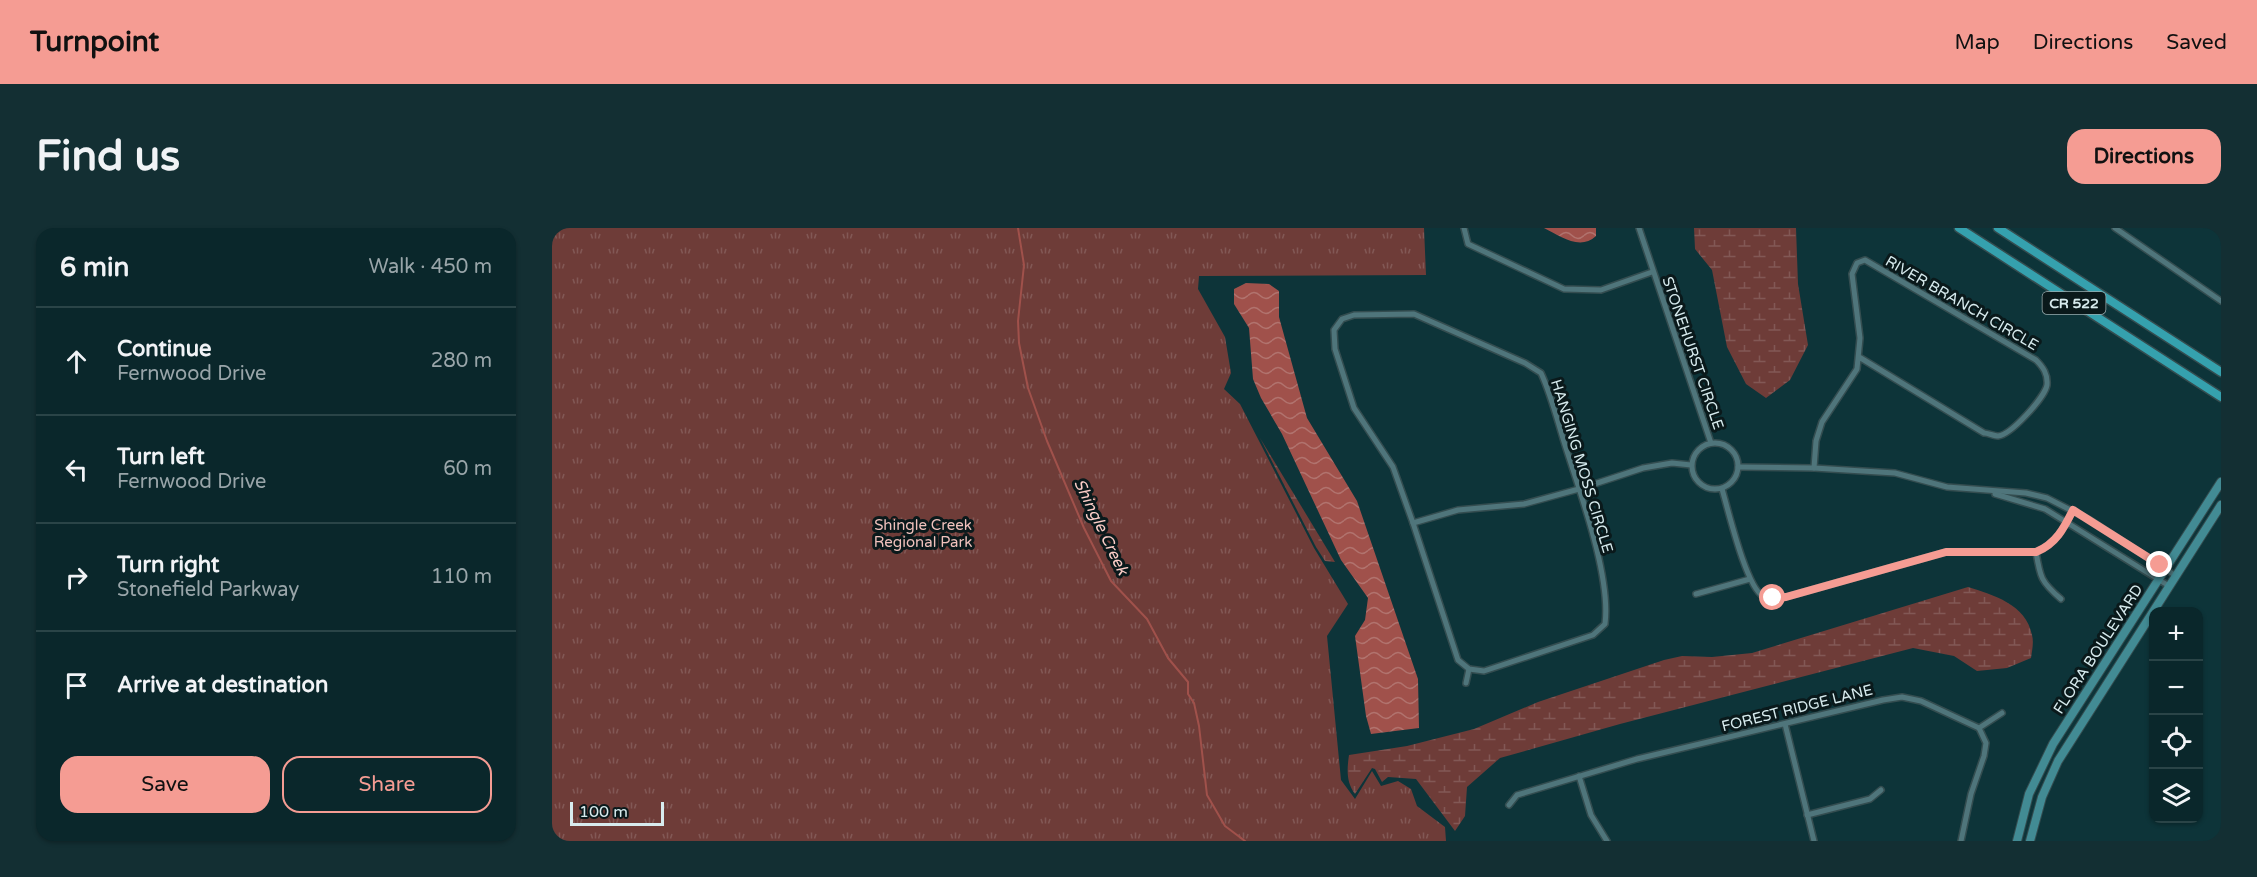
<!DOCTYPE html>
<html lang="en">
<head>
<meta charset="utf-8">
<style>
  :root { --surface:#0a272b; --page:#132f33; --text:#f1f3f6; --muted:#99a5a9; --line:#2a4447; --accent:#f59c93 }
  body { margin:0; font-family:"Varela Round",sans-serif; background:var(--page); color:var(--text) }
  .controls { position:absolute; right:18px; bottom:18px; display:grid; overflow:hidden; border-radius:12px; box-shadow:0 2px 4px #0004 }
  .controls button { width:54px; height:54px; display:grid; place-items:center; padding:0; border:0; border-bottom:2px solid var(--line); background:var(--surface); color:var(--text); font:30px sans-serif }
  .scale { position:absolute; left:18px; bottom:15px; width:94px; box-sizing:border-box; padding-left:6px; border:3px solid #d7ebee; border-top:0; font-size:16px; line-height:21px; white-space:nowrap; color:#d7ebee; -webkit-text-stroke:4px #0a191b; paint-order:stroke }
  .stop { position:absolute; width:18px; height:18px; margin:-14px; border:4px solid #f59c93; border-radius:50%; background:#fff }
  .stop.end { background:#f59c93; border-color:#fff; box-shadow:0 2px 6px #0008 }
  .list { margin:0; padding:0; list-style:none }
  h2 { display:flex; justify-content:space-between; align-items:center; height:78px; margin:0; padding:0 24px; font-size:26px }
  h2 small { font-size:20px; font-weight:400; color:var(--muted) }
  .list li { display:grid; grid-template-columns:39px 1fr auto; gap:18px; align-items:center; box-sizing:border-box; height:108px; padding:0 24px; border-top:2px solid var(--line) }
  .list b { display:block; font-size:22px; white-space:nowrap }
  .list p { margin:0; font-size:20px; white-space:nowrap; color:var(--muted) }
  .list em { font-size:20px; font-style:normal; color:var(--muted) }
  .actions { display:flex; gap:12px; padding:18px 24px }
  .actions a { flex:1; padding:14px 0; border:2px solid var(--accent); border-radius:18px; text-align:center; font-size:21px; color:var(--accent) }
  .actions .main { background:var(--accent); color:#111 }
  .icon { flex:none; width:33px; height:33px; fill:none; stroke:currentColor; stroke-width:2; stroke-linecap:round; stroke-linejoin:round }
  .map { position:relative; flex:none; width:1669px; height:613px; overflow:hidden; border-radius:18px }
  header { display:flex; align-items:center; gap:36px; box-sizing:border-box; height:84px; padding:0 30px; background:var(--accent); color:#111 }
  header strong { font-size:28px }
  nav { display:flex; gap:33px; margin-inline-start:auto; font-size:21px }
  .intro { display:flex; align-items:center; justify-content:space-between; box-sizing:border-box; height:144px; padding:0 36px }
  h1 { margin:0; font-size:42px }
  .button { padding:15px 27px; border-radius:18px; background:var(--accent); color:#111; font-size:21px; font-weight:700 }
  main { display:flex; gap:36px; padding:0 36px }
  aside { flex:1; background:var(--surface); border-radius:18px; box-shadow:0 2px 4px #0004 }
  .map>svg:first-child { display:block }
</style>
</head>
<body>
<header>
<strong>Turnpoint</strong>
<nav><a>Map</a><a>Directions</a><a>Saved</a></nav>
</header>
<div class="intro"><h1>Find us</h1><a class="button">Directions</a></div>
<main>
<aside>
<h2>6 min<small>Walk · 450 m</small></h2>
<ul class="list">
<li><svg class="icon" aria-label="ahead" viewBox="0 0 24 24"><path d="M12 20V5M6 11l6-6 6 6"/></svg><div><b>Continue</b><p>Fernwood Drive</p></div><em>280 m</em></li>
<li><svg class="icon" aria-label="left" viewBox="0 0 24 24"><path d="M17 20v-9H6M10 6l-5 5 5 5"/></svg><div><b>Turn left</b><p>Fernwood Drive</p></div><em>60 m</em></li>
<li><svg class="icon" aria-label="right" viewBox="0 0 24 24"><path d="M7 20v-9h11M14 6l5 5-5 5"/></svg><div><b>Turn right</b><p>Stonefield Parkway</p></div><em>110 m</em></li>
<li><svg class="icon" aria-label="arrive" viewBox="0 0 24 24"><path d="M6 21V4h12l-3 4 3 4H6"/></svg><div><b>Arrive at destination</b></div></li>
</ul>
<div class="actions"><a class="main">Save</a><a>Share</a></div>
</aside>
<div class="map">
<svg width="1669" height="613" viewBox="0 0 1669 613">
  <defs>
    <pattern id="wetland-marsh" width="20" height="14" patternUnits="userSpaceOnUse" patternTransform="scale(1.5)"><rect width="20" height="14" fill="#6e3c38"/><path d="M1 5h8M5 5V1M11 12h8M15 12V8" fill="none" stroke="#825855"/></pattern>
    <pattern id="park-tufts" width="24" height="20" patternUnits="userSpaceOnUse" patternTransform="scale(1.5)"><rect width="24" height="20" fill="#6e3c38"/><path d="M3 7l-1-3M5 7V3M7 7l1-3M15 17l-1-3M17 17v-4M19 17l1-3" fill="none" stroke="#825855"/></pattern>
    <pattern id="water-waves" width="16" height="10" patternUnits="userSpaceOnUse" patternTransform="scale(1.5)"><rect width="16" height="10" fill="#a0514b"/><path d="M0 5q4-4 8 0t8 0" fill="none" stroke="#b1736e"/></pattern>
  </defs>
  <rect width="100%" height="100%" fill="#0d3439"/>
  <g fill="url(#wetland-marsh)">
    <path d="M 1142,0 L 1244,0 L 1246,56 L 1256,117 L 1238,152 L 1214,170 L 1194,156 L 1175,119 L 1160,42 L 1143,21 Z"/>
    <path d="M 708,210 L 783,334 L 773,333 L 764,319 Z"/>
    <path d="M 1416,359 C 1441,367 1474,376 1480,407 C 1482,414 1480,423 1479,430 L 1455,440 L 1425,443 L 1402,428 L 1361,420 L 1068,496 L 948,530 L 915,559 L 913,588 L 903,603 L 864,551 L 836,549 L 830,554 L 823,541 L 820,540 L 803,566 C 794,554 795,541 797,527 L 855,518 L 922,501 L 986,474 L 1112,432 L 1130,428 L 1160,429 L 1200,425 Z"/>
  </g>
  <path fill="url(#park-tufts)" d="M 0,0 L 872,0 L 874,47 L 647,48 L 646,61 L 673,109 L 679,145 L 672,161 L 688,176 L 762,320 L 796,376 L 775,408 L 789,552 L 803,571 L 820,543 L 829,558 L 846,553 L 859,561 L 865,578 L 893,599 L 894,613 L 0,613 Z"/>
  <g fill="url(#water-waves)">
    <path d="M 992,0 L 1044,0 L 1044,8 C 1028,23 1008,8 992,0 Z"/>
    <path d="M 694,55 L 717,56 L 727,63 L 727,89 L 755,190 L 805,273 L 866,451 L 867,500 L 819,506 L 814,488 L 803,408 L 813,392 L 816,370 L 789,332 L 730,206 L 709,170 L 701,151 L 697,100 L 682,76 L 682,61 Z"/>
  </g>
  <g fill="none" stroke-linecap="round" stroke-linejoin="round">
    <path stroke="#a0514b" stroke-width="2" d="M 466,0 L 472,37 L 466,93 L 467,115 L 476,160 L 495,213 L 532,300 L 559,353 L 595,391 L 616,430 L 636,454 L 636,466 L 642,475 L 647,498 L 655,567 L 673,598 L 693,613"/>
    <defs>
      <g id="street">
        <path d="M 912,0 L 916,16 L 1012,61 L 1049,62 L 1100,44"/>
        <path d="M 1087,0 L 1159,215"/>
        <path d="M 1563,0 L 1669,73"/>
        <path d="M 862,86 L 973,135 L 989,145 C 1000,169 1006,195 1014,220 C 1029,267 1059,349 1053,396 L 1041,407 L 932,443 L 917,441 L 906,432 L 861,295 L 841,239 L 802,180 L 783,121 L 782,102 L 790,91 L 802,87 Z"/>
        <circle cx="1163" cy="238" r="23"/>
        <path d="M 1186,239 L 1262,240 L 1343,245 L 1395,259 L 1474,265 L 1495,270 L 1538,292 L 1624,348"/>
        <path d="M 1262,240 L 1264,213 L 1270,194 L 1305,141 L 1308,110 L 1300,46 L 1305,35 L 1313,32 L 1484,132 C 1491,139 1496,146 1495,157 C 1493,169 1459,207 1446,208 C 1442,208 1436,205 1432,205 L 1307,129"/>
        <path d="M 1170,261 C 1176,281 1194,359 1211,368 C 1218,371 1226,370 1234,369 L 1394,324 L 1484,324 C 1504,316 1512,300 1521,282"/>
        <path d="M 1443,266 L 1493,281 L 1617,358"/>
        <path d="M 861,295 L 906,282 L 972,276 L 1027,261 L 1091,240 L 1120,235 L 1139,237"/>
        <path d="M 1484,324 C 1488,349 1489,354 1509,371"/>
        <path d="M 1144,366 L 1198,351"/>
        <path d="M 914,455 L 917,441"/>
        <path d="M 1233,496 L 1262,613"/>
        <path d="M 1427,500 L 1450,485"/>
        <path d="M 1027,548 L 1039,587 L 1055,613"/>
        <path d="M 957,577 L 965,567 L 1085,531 L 1331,472 L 1350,469 L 1369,473 L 1427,500 L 1434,515 L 1432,528 L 1419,566 L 1409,613"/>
        <path d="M 1255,587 L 1318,571 L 1329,562"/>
      </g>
      <g id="secondary">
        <path d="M 1465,613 L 1477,566 L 1501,516 L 1669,254"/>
        <path d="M 1478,613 L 1490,569 L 1506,533 L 1669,277"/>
      </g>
      <g id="primary">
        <path d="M 1407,0 L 1669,169"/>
        <path d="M 1446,0 L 1669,144"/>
      </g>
    </defs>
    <use href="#street" stroke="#344d50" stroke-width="8"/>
    <use href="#secondary" stroke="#344d50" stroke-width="10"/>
    <use href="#primary" stroke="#344d50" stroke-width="11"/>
    <use href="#street" stroke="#4f757b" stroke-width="5"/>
    <use href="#secondary" stroke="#428b94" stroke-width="8"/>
    <use href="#primary" stroke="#35a1ae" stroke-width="8"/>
  </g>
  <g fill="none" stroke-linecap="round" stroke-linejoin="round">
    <path stroke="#f59c93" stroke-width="8" d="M 1221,370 L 1234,369 L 1394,324 L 1484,324 C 1504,316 1512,300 1521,282 L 1608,337"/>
  </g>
  <g text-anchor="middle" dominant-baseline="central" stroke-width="6" stroke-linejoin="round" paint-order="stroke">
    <rect fill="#0a191b" stroke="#9aacaf" stroke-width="1.5" x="1490.5" y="64" width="63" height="22" rx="4.5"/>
    <g font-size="14" font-weight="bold" fill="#d7ebee">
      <text x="1522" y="75">CR 522</text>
    </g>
    <g font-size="15" fill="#d7ebee" stroke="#0a191b">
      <text transform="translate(1410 75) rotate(30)">RIVER BRANCH CIRCLE</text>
      <text transform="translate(1141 125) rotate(71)">STONEHURST CIRCLE</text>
      <text transform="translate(1030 238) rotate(73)">HANGING MOSS CIRCLE</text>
      <text transform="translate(1546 421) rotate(-57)">FLORA BOULEVARD</text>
      <text transform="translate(1245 480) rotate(-14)">FOREST RIDGE LANE</text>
    </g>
    <g font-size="15" fill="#f0c1bc" stroke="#0a191b">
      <text x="371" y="297">Shingle Creek<tspan x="371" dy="17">Regional Park</tspan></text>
    </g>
    <g font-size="16" font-style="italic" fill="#fdcec8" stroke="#0a191b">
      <text transform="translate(549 299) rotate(64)">Shingle Creek</text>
    </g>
  </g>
</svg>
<div class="controls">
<button>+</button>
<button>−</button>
<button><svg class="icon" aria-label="locate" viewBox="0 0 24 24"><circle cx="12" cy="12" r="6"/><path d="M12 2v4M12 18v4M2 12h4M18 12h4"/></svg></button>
<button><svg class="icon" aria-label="layers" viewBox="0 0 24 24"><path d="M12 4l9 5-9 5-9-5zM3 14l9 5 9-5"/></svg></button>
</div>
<div class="scale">100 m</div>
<div class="stop" style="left:1221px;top:370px"></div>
<div class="stop end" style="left:1608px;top:337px"></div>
</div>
</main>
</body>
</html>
